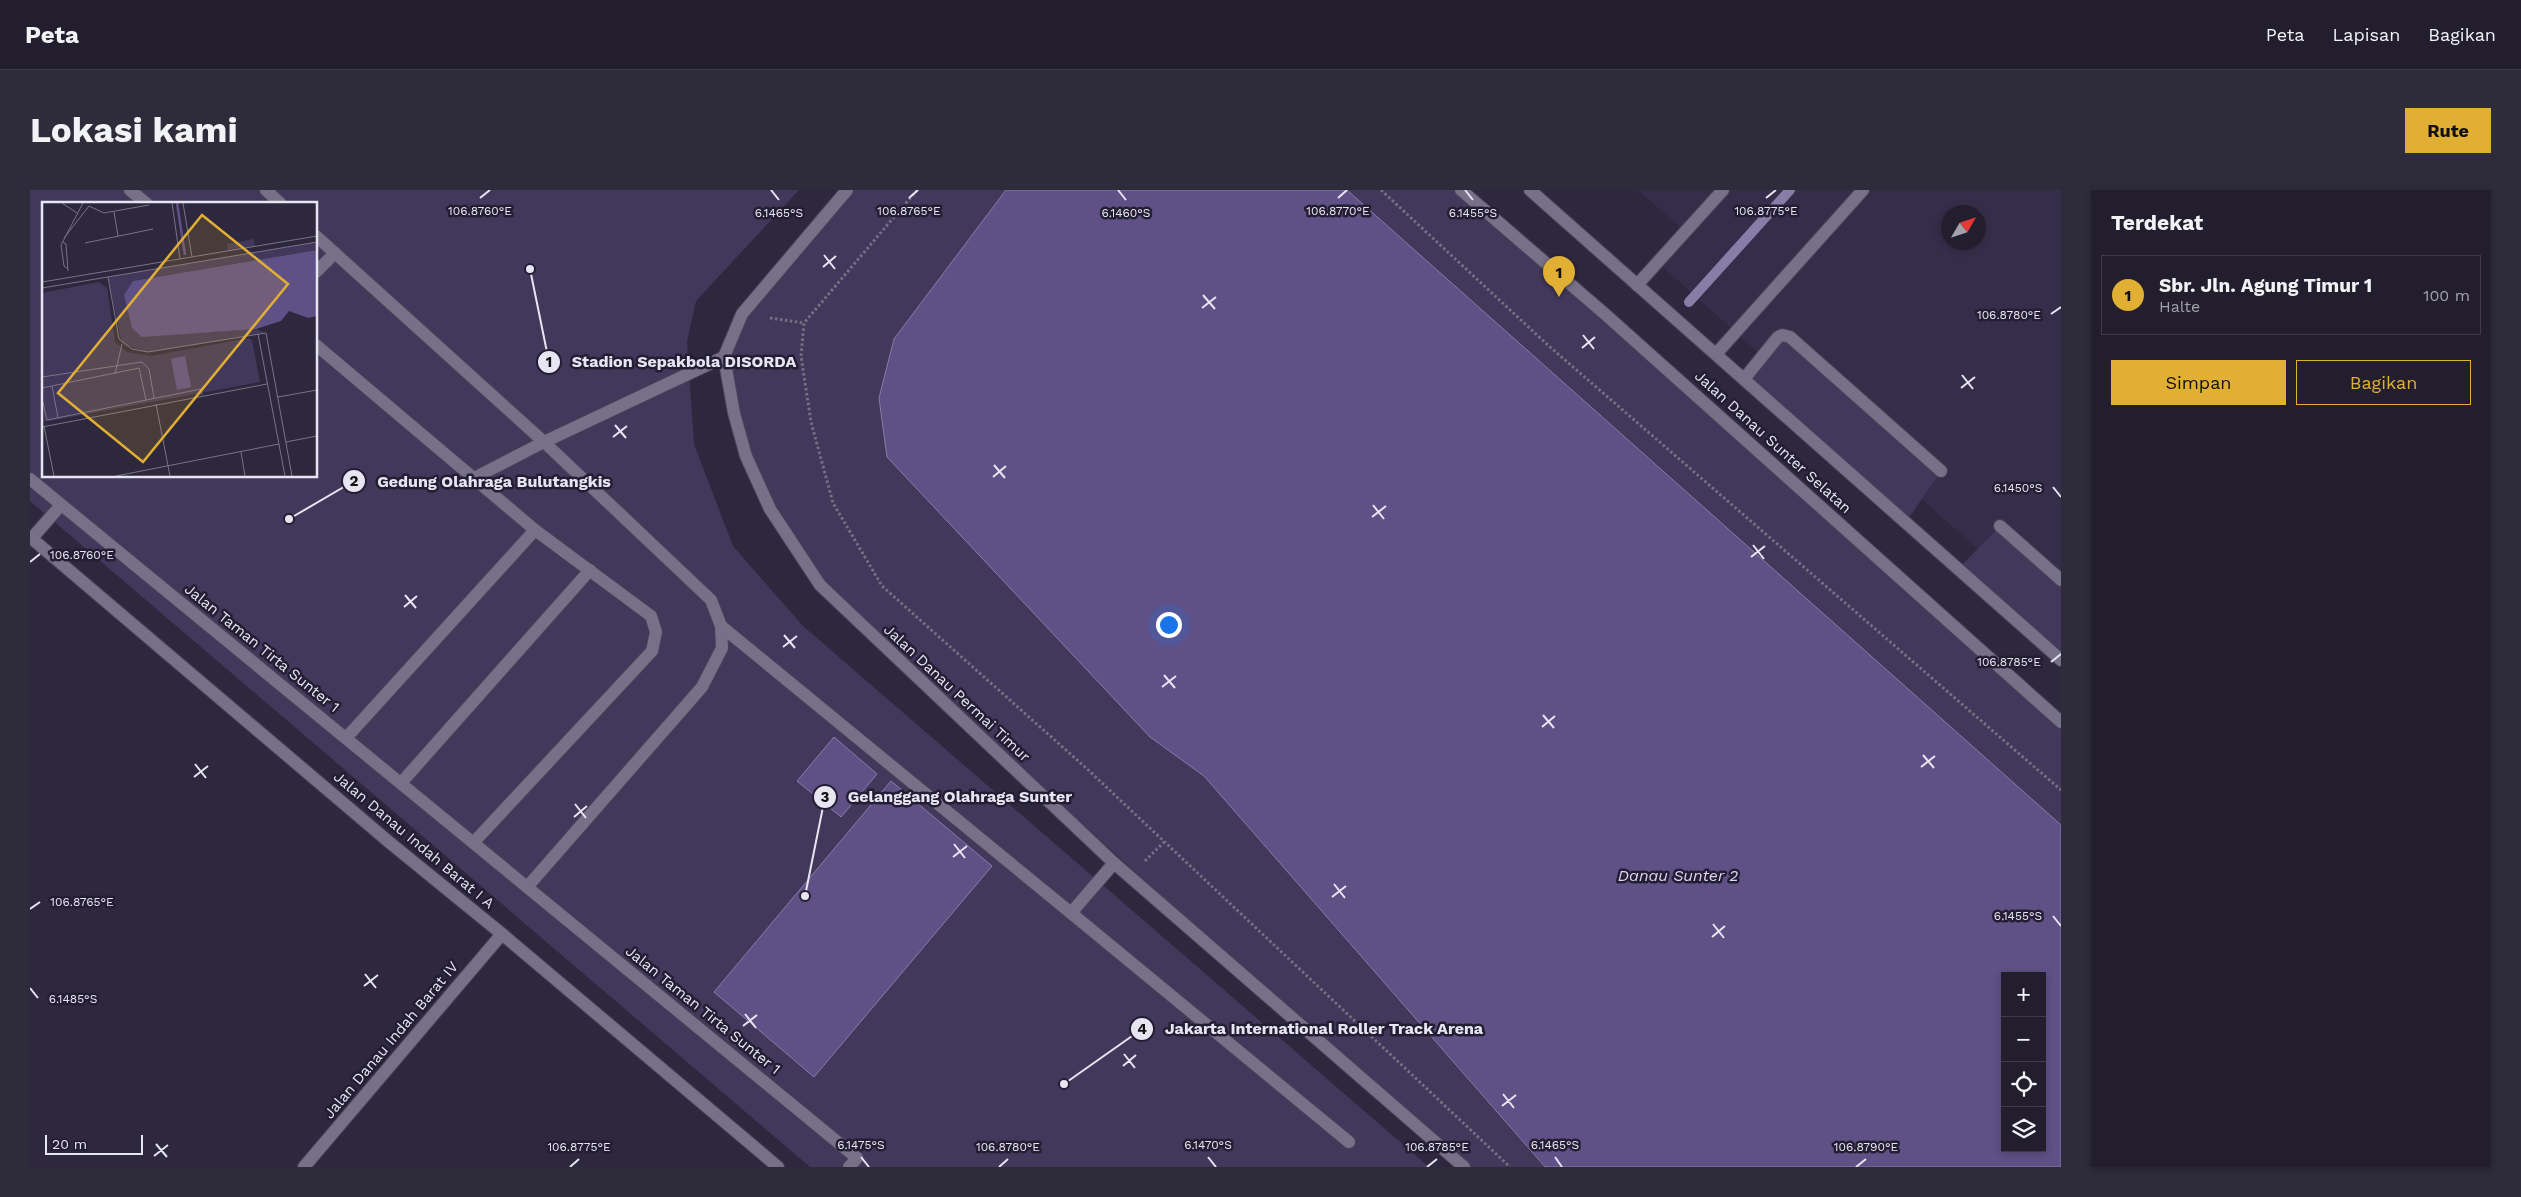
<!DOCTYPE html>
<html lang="id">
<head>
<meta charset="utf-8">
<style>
  :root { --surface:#221e2e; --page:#2e2b3a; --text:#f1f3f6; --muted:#a2a2aa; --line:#3f3c4a; --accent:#e1af34 }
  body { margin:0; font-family:"Work Sans",sans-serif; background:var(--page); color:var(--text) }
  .controls { position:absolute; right:15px; bottom:15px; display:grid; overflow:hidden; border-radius:0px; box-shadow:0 2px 8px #0003 }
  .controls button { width:45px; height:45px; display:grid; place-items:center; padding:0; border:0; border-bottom:1px solid var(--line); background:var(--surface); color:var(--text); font:25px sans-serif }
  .compass { position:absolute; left:1911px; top:15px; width:45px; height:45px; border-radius:50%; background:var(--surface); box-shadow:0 2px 8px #0003; rotate:51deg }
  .scale { position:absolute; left:15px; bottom:12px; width:98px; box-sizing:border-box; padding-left:5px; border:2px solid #e8e5f3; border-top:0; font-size:14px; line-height:18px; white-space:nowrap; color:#e8e5f3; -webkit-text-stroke:4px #231e33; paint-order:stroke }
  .you { position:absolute; left:1138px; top:434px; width:18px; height:18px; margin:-12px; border:4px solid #fff; border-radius:50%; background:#1a73e8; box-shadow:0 0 0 8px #1a73e833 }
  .badge { display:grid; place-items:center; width:32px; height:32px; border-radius:50%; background:var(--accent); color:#111; font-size:16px; font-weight:700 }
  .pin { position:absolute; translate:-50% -41px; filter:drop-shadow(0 1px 2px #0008) }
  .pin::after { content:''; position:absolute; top:26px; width:18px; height:15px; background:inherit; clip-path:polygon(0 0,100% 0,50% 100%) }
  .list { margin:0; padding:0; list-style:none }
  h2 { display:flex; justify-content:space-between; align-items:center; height:65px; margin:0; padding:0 20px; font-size:21px }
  h2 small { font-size:16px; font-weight:400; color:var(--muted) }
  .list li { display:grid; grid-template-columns:32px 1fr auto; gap:15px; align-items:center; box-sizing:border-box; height:80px; margin:0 10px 10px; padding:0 10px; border:1px solid var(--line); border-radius:0px }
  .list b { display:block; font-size:19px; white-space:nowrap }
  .list p { margin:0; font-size:16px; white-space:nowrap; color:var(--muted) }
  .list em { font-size:16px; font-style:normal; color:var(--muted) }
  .actions { display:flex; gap:10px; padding:15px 20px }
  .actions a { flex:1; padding:11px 0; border:1px solid var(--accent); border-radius:0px; text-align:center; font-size:18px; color:var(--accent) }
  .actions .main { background:var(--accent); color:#111 }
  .icon { flex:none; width:28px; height:28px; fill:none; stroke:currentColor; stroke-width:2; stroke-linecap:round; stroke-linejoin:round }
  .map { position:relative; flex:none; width:2031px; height:977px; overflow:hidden; border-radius:0px }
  header { display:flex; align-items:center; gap:30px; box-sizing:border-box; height:70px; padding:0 25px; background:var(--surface); border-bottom:1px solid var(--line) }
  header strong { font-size:24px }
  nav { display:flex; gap:28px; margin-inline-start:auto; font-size:18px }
  .intro { display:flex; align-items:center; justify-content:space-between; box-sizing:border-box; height:120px; padding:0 30px }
  h1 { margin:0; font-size:35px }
  .button { padding:12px 22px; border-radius:0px; background:var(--accent); color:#111; font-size:18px; font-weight:700 }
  main { display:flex; gap:30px; padding:0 30px }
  aside { flex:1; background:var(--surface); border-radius:0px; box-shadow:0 2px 8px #0003 }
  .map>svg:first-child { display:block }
</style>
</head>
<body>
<header>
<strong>Peta</strong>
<nav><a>Peta</a><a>Lapisan</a><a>Bagikan</a></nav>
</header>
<div class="intro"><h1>Lokasi kami</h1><a class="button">Rute</a></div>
<main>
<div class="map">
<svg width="2031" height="977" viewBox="0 0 2031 977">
  <rect width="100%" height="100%" fill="#2d283d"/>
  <path fill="#352e4a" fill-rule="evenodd" d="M 1608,0 L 2031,0 L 2031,434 L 1625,70 L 1652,39 ZM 1918,22 L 1948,22 L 1948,52 L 1918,52 Z"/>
  <g fill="#41385b" fill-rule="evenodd">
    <path d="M 0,0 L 769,0 L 666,111 L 657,151 L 664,254 L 703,356 L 773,436 L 1399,977 L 780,977 L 0,311 ZM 14,14 L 286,14 L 286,286 L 14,286 Z"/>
    <path d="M 817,0 L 979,0 L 1120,547 L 1174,586 L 1514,977 L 1435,977 L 1285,846 L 790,395 L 740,319 L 704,223 L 694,167 L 712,124 Z"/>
    <path d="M 1317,0 L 1425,0 L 1989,494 L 2031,532 L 2031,635 Z"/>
    <path d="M 1752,145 L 1911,281 L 1876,332 L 1714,189 Z"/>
    <path d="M 1970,336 L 2031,390 L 2031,470 L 1928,379 Z"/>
  </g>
  <g fill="#5f5086" stroke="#887da7" fill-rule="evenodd">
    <path d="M 976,0 L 1317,0 L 2031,635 L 2031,977 L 1515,977 L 1174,586 L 1120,547 L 857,267 L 849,208 L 864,149 ZM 1975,786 L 2012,786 L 2012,958 L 1975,958 Z"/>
    <path d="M 804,547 L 847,584 L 811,627 L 767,591 Z"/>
    <path d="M 861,591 L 962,676 L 784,887 L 684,802 Z"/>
  </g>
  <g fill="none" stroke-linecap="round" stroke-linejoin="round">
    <path stroke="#887da7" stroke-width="10" d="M 1659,112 L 1760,0"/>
    <defs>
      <g id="service">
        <path d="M 1714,189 L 1748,147 L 1752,145 L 1760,147 L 1911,281"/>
        <path d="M 1970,336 L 2031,390"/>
        <path d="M 691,436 L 1041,723"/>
        <path d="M 316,548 L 505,340"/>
        <path d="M 371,593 L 560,380"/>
        <path d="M 1084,673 L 1041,723 L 1319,952"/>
      </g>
      <g id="minor">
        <path d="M 100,0 L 117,14"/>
        <path d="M 236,0 L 251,14"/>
        <path d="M 286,46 L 514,252 L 681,410 L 691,436 L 692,458 L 672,497 L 498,696"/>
        <path d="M 286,82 L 305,63"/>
        <path d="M 286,155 L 505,340 L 621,426 L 626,442 L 622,461 L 444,652"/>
        <path d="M 444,288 L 514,252 L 694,167"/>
        <path d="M 0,289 L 827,968 L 819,977"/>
        <path d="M 0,347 L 359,652 L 472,744 L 748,977"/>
        <path d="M 2,348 L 31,315"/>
        <path d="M 274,977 L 472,744"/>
      </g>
      <g id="tertiary">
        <path d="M 817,0 L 712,124 L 694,167 L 704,223 L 716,266 L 740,319 L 790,395 L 1084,673 L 1434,977"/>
        <path d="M 1431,0 L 1576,125 L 2031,532"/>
        <path d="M 1500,0 L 2031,470"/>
        <path d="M 1607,95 L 1693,0"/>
        <path d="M 1686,164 L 1833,0"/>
      </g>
    </defs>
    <use href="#service" stroke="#484355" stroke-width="14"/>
    <use href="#minor" stroke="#484355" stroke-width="14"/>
    <use href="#tertiary" stroke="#484355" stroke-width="14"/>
    <g stroke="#757183" stroke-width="3" stroke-dasharray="2.5 2.5" stroke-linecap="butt">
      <path d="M 887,0 L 774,133 L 771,166 L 781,232 L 803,313 L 852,396 L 1055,577 L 1480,977"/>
      <path d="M 1351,0 L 1520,157 L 2031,600"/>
      <path d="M 740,128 L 774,133"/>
      <path d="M 1115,671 L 1134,652"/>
    </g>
    <use href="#service" stroke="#767089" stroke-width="12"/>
    <use href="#minor" stroke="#767089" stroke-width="12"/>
    <use href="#tertiary" stroke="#767089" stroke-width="12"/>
  </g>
  <path fill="none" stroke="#e8e5f3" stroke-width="2" d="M 741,0 L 749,10M 1088,0 L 1096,10M 1435,0 L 1443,10M 450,8 L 460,0M 879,8 L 888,0M 1308,8 L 1317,0M 1736,8 L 1746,0M 794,65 L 805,79M 793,77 L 806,66M 1173,105 L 1185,119M 1172,118 L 1186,107M 2021,124 L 2031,117M 1553,145 L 1564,159M 1552,158 L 1565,147M 1932,185 L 1943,199M 1931,198 L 1945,187M 585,235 L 596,248M 583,247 L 597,236M 964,275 L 975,288M 963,287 L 976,276M 2023,297 L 2031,307M 1343,315 L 1354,329M 1342,327 L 1356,316M 1723,355 L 1734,369M 1721,367 L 1735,356M 0,372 L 10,364M 375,405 L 386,418M 374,417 L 387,406M 754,445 L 765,458M 753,457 L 767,446M 2021,472 L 2031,464M 1134,485 L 1145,498M 1132,497 L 1146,486M 1513,525 L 1524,538M 1512,537 L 1525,526M 1893,565 L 1904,578M 165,574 L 176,588M 1891,577 L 1905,566M 164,587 L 178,576M 545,614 L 556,628M 544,627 L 557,616M 924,654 L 935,668M 923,667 L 937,656M 1304,694 L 1315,708M 1302,707 L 1316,696M 0,719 L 10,712M 2023,726 L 2031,736M 1683,734 L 1694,748M 1682,747 L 1695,736M 335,784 L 346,798M 334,796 L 348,785M 0,798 L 8,808M 715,824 L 726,838M 713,836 L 727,825M 1094,864 L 1105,878M 1093,876 L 1106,865M 1473,904 L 1484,918M 1472,916 L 1486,905M 126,954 L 137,967M 124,966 L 138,955M 831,967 L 839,977M 1178,967 L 1186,977M 1525,967 L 1532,977M 540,977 L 549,969M 969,977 L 978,969M 1397,977 L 1407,969M 1826,977 L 1836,969"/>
  <g text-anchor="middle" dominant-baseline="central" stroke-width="5" stroke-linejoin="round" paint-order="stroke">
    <g font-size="15" fill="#e8e5f3" stroke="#231e33">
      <text transform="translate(1743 252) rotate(42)">Jalan Danau Sunter Selatan</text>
      <text transform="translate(232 458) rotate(39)">Jalan Taman Tirta Sunter 1</text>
      <text transform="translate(927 503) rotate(43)">Jalan Danau Permai Timur</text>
      <text transform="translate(384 650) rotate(40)">Jalan Danau Indah Barat I A</text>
      <text transform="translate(673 820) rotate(39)">Jalan Taman Tirta Sunter 1</text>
      <text transform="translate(361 850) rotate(-50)">Jalan Danau Indah Barat IV</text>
    </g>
    <g font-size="16" font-style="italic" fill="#ded7f9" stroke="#231e33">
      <text x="1648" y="685">Danau Sunter 2</text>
    </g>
  </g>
  <g transform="translate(12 12)">
    <rect width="275" height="275" fill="#2d283d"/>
    <path d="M 212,37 L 213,44 L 186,49 L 185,42 ZM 275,40 L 275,48 L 91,79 L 100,134 L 214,127 L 224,131 L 106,150 L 80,142 L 66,75 ZM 57,80 L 65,86 L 73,140 L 85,150 L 109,154 L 207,136 L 210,138 L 218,180 L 2,220 L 0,91 Z" fill="#41385b"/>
    <path d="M 275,48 L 275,114 L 266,116 L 247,109 L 239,119 L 214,127 L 100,135 L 90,126 L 82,93 L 91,79 ZM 143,154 L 149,185 L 135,188 L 129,157 Z" fill="#5f5086"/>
    <path fill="none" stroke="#5f5086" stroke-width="2.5" d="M 135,1 L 143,53"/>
    <path fill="none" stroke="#787486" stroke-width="1" d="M 20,1 L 35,11M 130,1 L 138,57M 141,1 L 150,55M 72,10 L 76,34M 22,36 L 47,4 L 62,11 L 107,3M 21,40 L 24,42 L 26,69M 43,41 L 111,27M 26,67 L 22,64 L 19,43 L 41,1M 66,75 L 77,137 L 90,147 L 106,150 L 224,131 L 250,274M 0,80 L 275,34M 0,86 L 275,40M 216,132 L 243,274M 73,172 L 80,142M 0,175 L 100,160 L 107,167 L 112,196M 10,184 L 16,216M 0,186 L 97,166 L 104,198M 236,195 L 275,188M 0,196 L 5,218 L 159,187 L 160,193M 114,202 L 128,274M 2,224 L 12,274M 0,225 L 225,182M 244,240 L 275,234M 199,250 L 203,274M 74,274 L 237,242"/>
    <path fill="#e1af34" fill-opacity="0.15" stroke="#e1af34" stroke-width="2.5" d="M 160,13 L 246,82 L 101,260 L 16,191 Z"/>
    <rect width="275" height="275" fill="none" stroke="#e8e5f3" stroke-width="2.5"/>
  </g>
  <g font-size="12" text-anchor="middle" fill="#e8e5f3" stroke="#231e33" stroke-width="5" stroke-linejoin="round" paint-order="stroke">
    <text x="450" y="25">106.8760°E</text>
    <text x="879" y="25">106.8765°E</text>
    <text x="1308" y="25">106.8770°E</text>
    <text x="1736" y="25">106.8775°E</text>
    <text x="749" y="27">6.1465°S</text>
    <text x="1096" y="27">6.1460°S</text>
    <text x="1443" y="27">6.1455°S</text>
    <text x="1979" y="129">106.8780°E</text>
    <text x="1988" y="302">6.1450°S</text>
    <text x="52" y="369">106.8760°E</text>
    <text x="1979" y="476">106.8785°E</text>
    <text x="52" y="716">106.8765°E</text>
    <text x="1988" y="730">6.1455°S</text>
    <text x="43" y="813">6.1485°S</text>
    <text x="831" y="959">6.1475°S</text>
    <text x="1178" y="959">6.1470°S</text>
    <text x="1525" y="959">6.1465°S</text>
    <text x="549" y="961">106.8775°E</text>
    <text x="978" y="961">106.8780°E</text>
    <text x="1407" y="961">106.8785°E</text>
    <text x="1836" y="961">106.8790°E</text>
  </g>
  <path fill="none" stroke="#e8e5f3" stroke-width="2" d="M500 79L519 172M259 329L324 291M775 706L795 607M1034 894L1112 839"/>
  <g fill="#e8e5f3" stroke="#231e33" stroke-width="2">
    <circle cx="500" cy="79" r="5"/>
    <circle cx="259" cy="329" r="5"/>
    <circle cx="775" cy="706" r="5"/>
    <circle cx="1034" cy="894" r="5"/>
    <circle cx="519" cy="172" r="12"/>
    <circle cx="324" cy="291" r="12"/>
    <circle cx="795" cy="607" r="12"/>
    <circle cx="1112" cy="839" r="12"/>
  </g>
  <g font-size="15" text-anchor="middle" font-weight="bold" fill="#111">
    <text x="519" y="177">1</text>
    <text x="324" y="296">2</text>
    <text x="795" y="612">3</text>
    <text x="1112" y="844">4</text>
  </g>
  <g font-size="16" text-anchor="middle" font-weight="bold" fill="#e8e5f3" stroke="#231e33" stroke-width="5" stroke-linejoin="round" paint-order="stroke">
    <text x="654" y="177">Stadion Sepakbola DISORDA</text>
    <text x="464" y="297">Gedung Olahraga Bulutangkis</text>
    <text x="930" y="612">Gelanggang Olahraga Sunter</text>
    <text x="1294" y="844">Jakarta International Roller Track Arena</text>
  </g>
</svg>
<div class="controls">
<button>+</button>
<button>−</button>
<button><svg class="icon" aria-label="locate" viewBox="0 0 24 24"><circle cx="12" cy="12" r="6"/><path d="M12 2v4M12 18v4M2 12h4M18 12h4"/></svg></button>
<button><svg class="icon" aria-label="layers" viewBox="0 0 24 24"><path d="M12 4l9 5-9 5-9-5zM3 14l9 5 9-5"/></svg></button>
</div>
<svg class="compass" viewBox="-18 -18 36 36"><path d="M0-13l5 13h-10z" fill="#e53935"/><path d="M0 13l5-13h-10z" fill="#a2a2aa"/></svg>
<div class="scale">20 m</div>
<div class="you"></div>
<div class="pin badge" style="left:1529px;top:107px">1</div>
</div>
<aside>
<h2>Terdekat<small></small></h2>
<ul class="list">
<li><span class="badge">1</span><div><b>Sbr. Jln. Agung Timur 1</b><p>Halte</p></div><em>100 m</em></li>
</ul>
<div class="actions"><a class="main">Simpan</a><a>Bagikan</a></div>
</aside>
</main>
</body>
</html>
